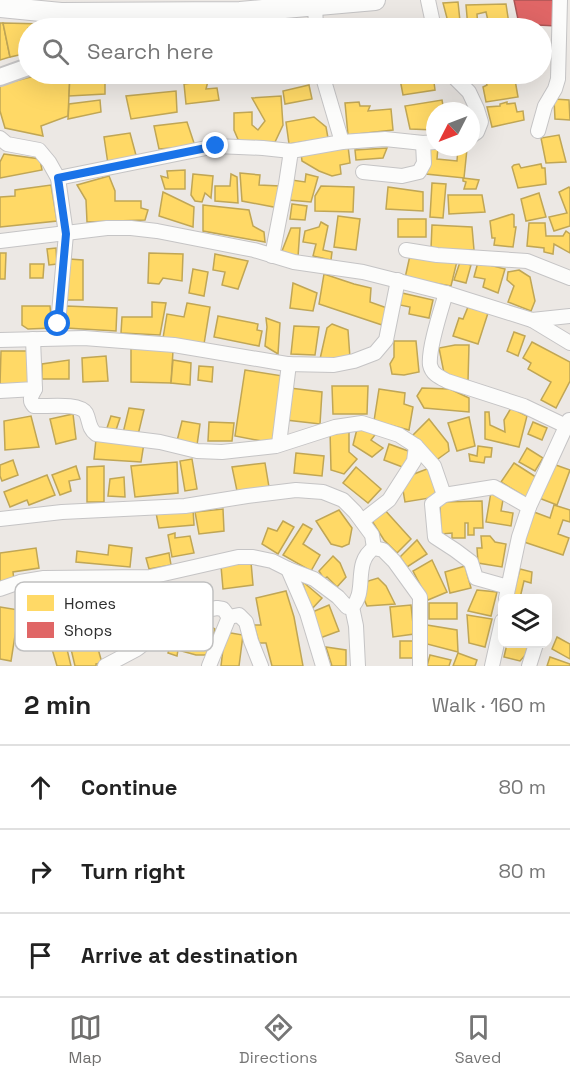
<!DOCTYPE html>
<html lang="en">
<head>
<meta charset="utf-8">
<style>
  :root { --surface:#fff; --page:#f2f2f2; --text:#222; --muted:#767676; --line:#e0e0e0; --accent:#706f6e }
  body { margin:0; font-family:"Space Grotesk",sans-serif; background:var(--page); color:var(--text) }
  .controls { position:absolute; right:18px; bottom:18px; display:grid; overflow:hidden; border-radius:12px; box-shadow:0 6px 24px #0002 }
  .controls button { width:54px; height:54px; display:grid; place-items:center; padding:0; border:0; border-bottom:2px solid var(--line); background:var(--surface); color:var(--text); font:30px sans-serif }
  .compass { position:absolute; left:426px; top:102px; width:54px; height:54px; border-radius:50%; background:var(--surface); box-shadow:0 6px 24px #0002; rotate:228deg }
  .stop { position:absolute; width:18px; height:18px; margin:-14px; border:4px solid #1a73e8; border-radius:50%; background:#fff }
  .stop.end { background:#1a73e8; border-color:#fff; box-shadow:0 2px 6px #0008 }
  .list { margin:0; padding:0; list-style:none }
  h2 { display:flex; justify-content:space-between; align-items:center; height:78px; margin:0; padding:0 24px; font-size:26px }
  h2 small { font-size:20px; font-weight:400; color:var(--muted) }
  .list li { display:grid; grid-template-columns:39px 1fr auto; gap:18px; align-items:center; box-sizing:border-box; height:84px; padding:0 24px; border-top:2px solid var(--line) }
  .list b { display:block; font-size:22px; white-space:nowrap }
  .list em { font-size:20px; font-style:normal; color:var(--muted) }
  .icon { flex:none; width:33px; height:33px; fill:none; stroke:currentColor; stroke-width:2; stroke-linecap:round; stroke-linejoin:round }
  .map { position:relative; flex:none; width:570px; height:666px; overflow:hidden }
  .search { position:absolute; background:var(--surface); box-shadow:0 6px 24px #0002; left:18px; right:18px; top:18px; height:66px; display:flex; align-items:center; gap:15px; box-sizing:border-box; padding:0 21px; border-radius:33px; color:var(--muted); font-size:22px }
  .sheet { height:330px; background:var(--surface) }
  nav { display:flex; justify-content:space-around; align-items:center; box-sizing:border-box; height:84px; border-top:2px solid var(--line); background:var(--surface); font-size:16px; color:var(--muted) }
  nav a { display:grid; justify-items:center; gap:3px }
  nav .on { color:var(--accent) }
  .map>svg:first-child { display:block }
</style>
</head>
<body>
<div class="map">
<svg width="570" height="666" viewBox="0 0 570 666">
  <rect width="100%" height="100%" fill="#ece8e4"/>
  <g fill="#ffd966" stroke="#c0a655" stroke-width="1.5">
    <path d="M 458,2 L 460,21 L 448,22 L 443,3 Z"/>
    <path d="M 506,4 L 509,24 L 489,25 L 486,12 L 477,14 L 478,28 L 468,28 L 466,5 Z"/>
    <path d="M 0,23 L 3,23 L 10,57 L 0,60 Z"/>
    <path d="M 3,23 L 87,25 L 87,28 L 28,28 L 28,53 L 10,57 Z"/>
    <path d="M 42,74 L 70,74 L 68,116 L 41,126 L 43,136 L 5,128 L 0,111 L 0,85 Z"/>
    <path d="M 70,74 L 105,74 L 105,94 L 69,96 Z"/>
    <path d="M 127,74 L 177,74 L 130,82 Z"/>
    <path d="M 399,74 L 433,74 L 435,90 L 403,95 Z"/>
    <path d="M 484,74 L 514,74 L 518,97 L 486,102 L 483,87 L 487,85 Z"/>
    <path d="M 208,81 L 206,89 L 217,88 L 219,100 L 186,104 L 184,84 Z"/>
    <path d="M 309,85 L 312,99 L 285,104 L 283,91 Z"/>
    <path d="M 176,91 L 177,112 L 131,119 L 126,96 Z"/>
    <path d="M 281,96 L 283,125 L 275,142 L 240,144 L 234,130 L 234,113 L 252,112 L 252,125 L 258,130 L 265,121 L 252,98 Z"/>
    <path d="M 554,99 L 569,100 L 570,120 L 555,119 Z"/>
    <path d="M 100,100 L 101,112 L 68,119 L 69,104 Z"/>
    <path d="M 442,100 L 444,111 L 435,111 L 435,130 L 410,129 L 405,106 Z"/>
    <path d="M 359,102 L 360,106 L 370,106 L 368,111 L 391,109 L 393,130 L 348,135 L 345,103 Z"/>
    <path d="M 507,102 L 507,104 L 515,103 L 517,112 L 523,111 L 524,120 L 492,127 L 487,107 L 500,106 L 500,104 Z"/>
    <path d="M 314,117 L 326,127 L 328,138 L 289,144 L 286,122 Z"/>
    <path d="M 187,122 L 195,146 L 159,149 L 154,126 Z"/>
    <path d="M 130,133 L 137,159 L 108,164 L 104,137 Z"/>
    <path d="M 559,135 L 566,162 L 546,163 L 541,138 Z"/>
    <path d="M 348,146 L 350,163 L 340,165 L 341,174 L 332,176 L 319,171 L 302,161 L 301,153 Z"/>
    <path d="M 428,146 L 438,147 L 437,159 L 457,161 L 458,148 L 467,149 L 464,178 L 426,174 Z"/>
    <path d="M 387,148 L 383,158 L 356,160 L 355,150 Z"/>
    <path d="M 4,154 L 40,159 L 42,170 L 0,178 L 0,162 Z"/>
    <path d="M 519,164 L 521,168 L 541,164 L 542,168 L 545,168 L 546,184 L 518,188 L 512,167 L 514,165 Z"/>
    <path d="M 185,170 L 185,189 L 165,189 L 161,176 L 168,178 L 167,171 Z"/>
    <path d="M 240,173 L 260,175 L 259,185 L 280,186 L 279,208 L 242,201 Z"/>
    <path d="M 193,174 L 213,176 L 211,198 L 205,193 L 202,202 L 195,201 L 191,195 Z"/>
    <path d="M 231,174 L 237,177 L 238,203 L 215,201 L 215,186 L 230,186 Z"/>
    <path d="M 306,174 L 318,177 L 311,202 L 288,200 L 292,180 L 305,182 Z"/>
    <path d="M 109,176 L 115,191 L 115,201 L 141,201 L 141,208 L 148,210 L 145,220 L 87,222 L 86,200 L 77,185 Z"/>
    <path d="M 463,178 L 479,180 L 476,189 L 464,189 L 466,182 L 463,181 Z"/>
    <path d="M 432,183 L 446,184 L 443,218 L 430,217 Z"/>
    <path d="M 51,185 L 57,221 L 0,227 L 0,197 L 15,196 L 15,190 Z"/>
    <path d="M 321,186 L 354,187 L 353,212 L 315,211 L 315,196 Z"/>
    <path d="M 388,187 L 423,192 L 423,211 L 386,209 Z"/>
    <path d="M 569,187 L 570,189 L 570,226 L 554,231 L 549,217 L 567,213 L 559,192 Z"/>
    <path d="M 163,192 L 194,207 L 193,227 L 159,216 Z"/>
    <path d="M 539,193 L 546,217 L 526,221 L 521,199 Z"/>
    <path d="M 448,195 L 482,195 L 485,212 L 449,214 Z"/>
    <path d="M 292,204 L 307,206 L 305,220 L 290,219 Z"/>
    <path d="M 203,205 L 249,210 L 253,226 L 264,232 L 265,242 L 203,231 Z"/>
    <path d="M 512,214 L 514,215 L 514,227 L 516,227 L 513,247 L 494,245 L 495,238 L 492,238 L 490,221 Z"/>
    <path d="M 338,216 L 360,219 L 356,250 L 334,247 Z"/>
    <rect x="398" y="219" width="28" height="18"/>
    <path d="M 321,222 L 328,226 L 323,250 L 332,252 L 331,260 L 313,256 L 316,244 L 303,242 L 305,231 L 319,227 Z"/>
    <path d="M 529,223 L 545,223 L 546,236 L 563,236 L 566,231 L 570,234 L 570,253 L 554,244 L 553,254 L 544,252 L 544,248 L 527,246 Z"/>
    <path d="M 432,225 L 472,227 L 474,250 L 431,249 Z"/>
    <path d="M 291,228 L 300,228 L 298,257 L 282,251 Z"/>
    <path d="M 56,248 L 57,264 L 49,265 L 47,249 Z"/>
    <path d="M 411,251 L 457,261 L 451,286 L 405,278 Z"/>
    <path d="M 0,253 L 6,253 L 5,279 L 0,279 Z"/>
    <path d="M 149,253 L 183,254 L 182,281 L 163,278 L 159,284 L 148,283 Z"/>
    <path d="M 215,254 L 248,261 L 238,289 L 222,285 L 225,272 L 213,270 Z"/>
    <path d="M 69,259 L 83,260 L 83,300 L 67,300 L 66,279 L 69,279 Z"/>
    <path d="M 460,262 L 471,265 L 466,283 L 454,280 Z"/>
    <path d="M 478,262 L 505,269 L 498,293 L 483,287 L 485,279 L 474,277 Z"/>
    <path d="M 30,264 L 44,264 L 43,278 L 30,278 Z"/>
    <path d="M 193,269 L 208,272 L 204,296 L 189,293 Z"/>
    <path d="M 519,270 L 530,277 L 535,301 L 531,311 L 508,302 L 514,286 L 507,280 L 508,272 Z"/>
    <path d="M 324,274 L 354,284 L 371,288 L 370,302 L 387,308 L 382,325 L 319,304 Z"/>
    <path d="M 293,283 L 317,293 L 313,311 L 290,308 Z"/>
    <path d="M 402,293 L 433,300 L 429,318 L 409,314 L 410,307 L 400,305 Z"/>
    <path d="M 152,302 L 166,303 L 160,335 L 121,333 L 122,317 L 152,317 Z"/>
    <path d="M 187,303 L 210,307 L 204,344 L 163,338 L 167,314 L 184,317 Z"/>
    <path d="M 22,306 L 50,306 L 52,328 L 28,329 L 22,325 Z"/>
    <path d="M 66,306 L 117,308 L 116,331 L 66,328 Z"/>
    <path d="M 468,307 L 488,313 L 478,344 L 453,336 L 459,318 L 463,319 Z"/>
    <path d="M 218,316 L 258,324 L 257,330 L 262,331 L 259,346 L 214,337 Z"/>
    <path d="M 266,318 L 280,323 L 278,354 L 265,346 L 267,327 Z"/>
    <path d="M 332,324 L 348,330 L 350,358 L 320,359 L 327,328 Z"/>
    <path d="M 294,326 L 319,327 L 315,355 L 291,354 Z"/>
    <path d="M 514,332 L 525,336 L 518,356 L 507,351 Z"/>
    <path d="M 394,341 L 416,341 L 419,372 L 404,375 L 392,374 L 390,364 L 394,357 Z"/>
    <path d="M 532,342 L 570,362 L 570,381 L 556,408 L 541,400 L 551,382 L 528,369 L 531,363 L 523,358 Z"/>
    <path d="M 455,345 L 469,345 L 468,382 L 444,373 L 439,348 Z"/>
    <path d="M 131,346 L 173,351 L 171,383 L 131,382 Z"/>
    <path d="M 1,351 L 31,351 L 30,385 L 0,385 Z"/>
    <path d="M 106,356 L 108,381 L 83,382 L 82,358 Z"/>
    <path d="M 69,360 L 69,379 L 42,379 L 42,364 Z"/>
    <path d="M 173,360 L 191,363 L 190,385 L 171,383 Z"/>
    <path d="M 199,366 L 213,367 L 212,382 L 198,380 Z"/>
    <path d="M 245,370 L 283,376 L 272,443 L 235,436 Z"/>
    <path d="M 332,386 L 368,386 L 367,414 L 333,414 Z"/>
    <path d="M 290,388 L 322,392 L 320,424 L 286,420 Z"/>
    <path d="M 422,388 L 450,389 L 469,398 L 469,412 L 424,408 L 417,396 Z"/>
    <path d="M 379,389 L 405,393 L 404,404 L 413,407 L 409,430 L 374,421 Z"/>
    <path d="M 129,408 L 144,410 L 137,439 L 123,433 Z"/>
    <path d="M 511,408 L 527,416 L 519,447 L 485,439 L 485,412 L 489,412 L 490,425 L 505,432 L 504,420 Z"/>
    <path d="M 73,414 L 76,439 L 56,444 L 50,419 Z"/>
    <path d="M 31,416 L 39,447 L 5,450 L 4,421 Z"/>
    <path d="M 111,416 L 120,418 L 115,433 L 106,431 Z"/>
    <path d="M 469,417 L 475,446 L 457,451 L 448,423 Z"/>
    <path d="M 429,419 L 448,443 L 449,451 L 435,461 L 412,436 Z"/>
    <path d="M 182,421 L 200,424 L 197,445 L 177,441 Z"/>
    <path d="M 209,422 L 234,423 L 232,441 L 208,441 Z"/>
    <path d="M 533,422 L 547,428 L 542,440 L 528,434 Z"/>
    <path d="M 358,425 L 378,431 L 371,440 L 383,448 L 372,457 L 353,445 Z"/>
    <path d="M 330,430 L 349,430 L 349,452 L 357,459 L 344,474 L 331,470 Z"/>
    <path d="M 96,439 L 144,443 L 141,462 L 94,459 Z"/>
    <path d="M 389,444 L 411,452 L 405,468 L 384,460 Z"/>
    <path d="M 478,446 L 492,448 L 491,457 L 485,457 L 484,463 L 470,461 L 469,454 L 477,456 Z"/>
    <path d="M 527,448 L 543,458 L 535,471 L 519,462 Z"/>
    <path d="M 296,453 L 324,456 L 322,476 L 294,473 Z"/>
    <path d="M 192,459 L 197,489 L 185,491 L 180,461 Z"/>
    <path d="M 13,460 L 18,475 L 2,481 L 0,476 L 0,465 Z"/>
    <path d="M 177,462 L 178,493 L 135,497 L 131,466 Z"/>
    <path d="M 265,463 L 269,487 L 237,491 L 232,467 Z"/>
    <path d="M 514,463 L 539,479 L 527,498 L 501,482 Z"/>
    <path d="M 553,464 L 570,470 L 557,505 L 539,498 Z"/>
    <path d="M 76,466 L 80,479 L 69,481 L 71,491 L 60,495 L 52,475 Z"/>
    <path d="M 104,466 L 104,502 L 87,502 L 87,467 Z"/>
    <path d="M 356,467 L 381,489 L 368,503 L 343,483 Z"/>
    <path d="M 432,467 L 436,497 L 405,502 L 402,484 L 414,474 Z"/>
    <path d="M 47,475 L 55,495 L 29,505 L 27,500 L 10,507 L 4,492 Z"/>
    <path d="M 124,477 L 125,497 L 108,496 L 110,479 Z"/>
    <path d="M 491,492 L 504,494 L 501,511 L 513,513 L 511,526 L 486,522 Z"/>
    <path d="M 482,501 L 483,528 L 474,528 L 474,535 L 468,535 L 468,523 L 465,523 L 465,538 L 452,538 L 452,533 L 441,534 L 440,502 Z"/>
    <path d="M 554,505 L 570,510 L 570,522 L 563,520 L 558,534 L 569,538 L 563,555 L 524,542 L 534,512 L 550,518 Z"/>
    <path d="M 383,508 L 411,539 L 397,553 L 384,540 L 372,521 Z"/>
    <path d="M 193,509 L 194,525 L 159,528 L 156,513 Z"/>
    <path d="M 223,509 L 224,531 L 199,534 L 195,512 Z"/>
    <path d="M 339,510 L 352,528 L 349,544 L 342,547 L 331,544 L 316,521 Z"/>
    <path d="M 283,521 L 294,527 L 278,554 L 262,544 L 268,528 L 277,531 Z"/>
    <path d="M 303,524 L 312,529 L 303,544 L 320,555 L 311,571 L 283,555 Z"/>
    <path d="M 175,533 L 175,538 L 190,536 L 194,553 L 172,557 L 168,535 Z"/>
    <path d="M 481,536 L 490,536 L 495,542 L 506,544 L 502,567 L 478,563 L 477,548 L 482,548 Z"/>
    <path d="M 417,540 L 427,554 L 407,567 L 400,557 Z"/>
    <path d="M 109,545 L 132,548 L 130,567 L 76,562 L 77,551 L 108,555 Z"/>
    <path d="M 36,548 L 39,568 L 13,572 L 14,580 L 0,582 L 0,553 Z"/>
    <path d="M 169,553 L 171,565 L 149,569 L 146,558 Z"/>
    <path d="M 333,556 L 340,563 L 346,577 L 337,587 L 327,577 L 324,579 L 319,571 Z"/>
    <path d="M 432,560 L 447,592 L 428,600 L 413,571 Z"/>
    <path d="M 251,562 L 253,585 L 223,589 L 221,566 Z"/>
    <path d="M 465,566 L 471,588 L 450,593 L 445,572 Z"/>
    <path d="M 520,569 L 532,572 L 531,583 L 524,581 L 520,598 L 512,598 Z"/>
    <path d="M 378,578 L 386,586 L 395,604 L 367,606 L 362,595 L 368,581 Z"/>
    <path d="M 105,580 L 139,581 L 139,602 L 120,602 L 119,615 L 105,615 Z"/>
    <path d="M 302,581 L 322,598 L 311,610 Z"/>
    <path d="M 477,590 L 497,592 L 491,616 L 468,611 Z"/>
    <path d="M 286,591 L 294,617 L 303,666 L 272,666 L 266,643 L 259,643 L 254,625 L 261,625 L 256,598 Z"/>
    <rect x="429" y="603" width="28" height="16"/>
    <path d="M 329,605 L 339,631 L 320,638 L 310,613 Z"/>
    <path d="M 411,605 L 414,634 L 393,637 L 390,607 Z"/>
    <path d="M 0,607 L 19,610 L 11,661 L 0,659 Z"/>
    <path d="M 467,615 L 492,619 L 485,647 L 469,643 Z"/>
    <path d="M 199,619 L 215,629 L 206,655 L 196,655 L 178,650 L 177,656 L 168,653 L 171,641 L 167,640 L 169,634 L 175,636 L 177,627 L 185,625 L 187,622 L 194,626 Z"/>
    <path d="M 427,625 L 457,630 L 458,652 L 427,644 Z"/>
    <path d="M 225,632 L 243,635 L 239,666 L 221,666 Z"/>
    <path d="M 557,637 L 570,644 L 570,659 L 552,649 Z"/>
    <path d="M 400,641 L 414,641 L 415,658 L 400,658 Z"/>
    <path d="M 507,644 L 531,644 L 529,651 L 520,661 L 504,657 Z"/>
    <path d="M 66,645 L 71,666 L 57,666 L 52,649 Z"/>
    <path d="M 97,645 L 102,663 L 96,664 L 96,666 L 75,666 L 71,649 L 82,646 L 83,649 Z"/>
    <path d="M 326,647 L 346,650 L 346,666 L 332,666 Z"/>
    <path d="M 458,653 L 477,660 L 475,666 L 453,666 Z"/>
    <path d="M 430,655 L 451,660 L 449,666 L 427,666 Z"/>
    <path d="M 550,657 L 570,664 L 570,666 L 547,666 Z"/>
  </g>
  <path fill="#e06666" stroke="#ab5555" stroke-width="1.5" d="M 514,0 L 555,0 L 556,26 L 519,24 Z"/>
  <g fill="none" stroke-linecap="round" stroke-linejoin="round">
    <defs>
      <g id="minor">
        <path d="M 428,0 L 434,28"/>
        <path d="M 315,4 L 316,28"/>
        <path d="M 451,74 L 469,92 L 477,109 L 481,122 L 477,132 L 471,136"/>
        <path d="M 538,131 L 545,106 L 555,89 L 558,79 L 560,0"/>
        <path d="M 0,138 L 7,144 L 39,150 L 49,162 L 58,178 L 66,234 L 58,324 L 59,338"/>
        <path d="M 342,142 L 385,139 L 423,143 L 435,142"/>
        <path d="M 363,172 L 402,176 L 419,172 L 424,163 L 423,143"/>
        <path d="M 58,178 L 216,146 L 263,148 L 291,151"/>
        <path d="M 0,241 L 107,228 L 131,228 L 157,231 L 254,250 L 294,262 L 363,272 L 446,293 L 532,320 L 570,343"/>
        <path d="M 406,250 L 437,255 L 527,261 L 570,278"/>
        <path d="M 272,256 L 286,184 L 291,151 L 342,142 L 322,74"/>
        <path d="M 446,293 C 441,310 428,349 430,365 C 432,374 439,377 447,381 L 524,406 L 566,426"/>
        <path d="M 532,320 L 570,316"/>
        <path d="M 0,340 L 84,338 L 174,345 L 287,364 L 334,365 L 354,361 L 375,353 L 386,340 L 398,280"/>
        <path d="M 35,389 C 32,395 28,400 34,406 C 46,407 79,402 86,413 C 90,421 88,428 96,434 L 160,442 L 197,451 L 222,452 L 276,446 L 335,427 L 362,423 L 399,435 L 416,446 L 434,466 L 444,495 L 494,487 L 529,507"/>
        <path d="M 0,391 L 35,389 L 33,339"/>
        <path d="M 279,444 L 289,364"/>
        <path d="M 444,495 L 432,504 L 435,537 L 455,550 L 471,562 L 476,578 L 508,587"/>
        <path d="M 0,519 L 62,512 L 185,506 L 247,496 L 296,490 L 323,492 L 343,500 L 355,512 L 372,535 L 374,548"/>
        <path d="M 362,521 L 389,500 L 414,461 L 416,446"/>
        <path d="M 288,569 L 307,613 L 323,666"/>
        <path d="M 0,589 L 20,582 L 44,578 L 150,577 L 238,557 L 253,557 L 272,561 L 288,569 L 314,579 L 338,597 L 347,607 L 352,607 C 368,591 352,563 374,548 L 383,550 L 394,561 L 420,597 L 420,666"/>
        <path d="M 506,598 L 519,537 L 529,507 L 569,420"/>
        <path d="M 352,607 L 356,626 L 358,666"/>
        <path d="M 229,617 L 239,615 L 246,622 L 251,641 L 261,666"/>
        <path d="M 105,666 L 137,649 L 183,614 L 217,608 L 223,609 L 229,617 L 209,666"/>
        <path d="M 492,666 L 502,621"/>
        <path d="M 529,666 L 536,644"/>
      </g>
      <g id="tertiary">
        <path d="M 170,28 L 219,17"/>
        <path d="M 0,77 L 28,67"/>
      </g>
      <path id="secondary" d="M 0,7 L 61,13 L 240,12 L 375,0"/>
    </defs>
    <use href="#minor" stroke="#c5c4c5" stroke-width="16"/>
    <use href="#tertiary" stroke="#c5c4c5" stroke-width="20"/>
    <use href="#secondary" stroke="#c5c4c5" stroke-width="22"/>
    <use href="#minor" stroke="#fcfcfb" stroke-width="14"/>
    <use href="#tertiary" stroke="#fcfcfb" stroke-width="16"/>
    <use href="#secondary" stroke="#fcfcfb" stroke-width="20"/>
  </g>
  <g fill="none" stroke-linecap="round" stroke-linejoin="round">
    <path stroke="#1a73e8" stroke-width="8" d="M 58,324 L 66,234 L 58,178 L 216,146"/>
  </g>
  <rect x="15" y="582" width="198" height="69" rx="9" fill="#fff" stroke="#c0c0c0" stroke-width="1.5"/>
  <rect x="27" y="595" width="27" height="16" fill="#ffd966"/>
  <rect x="27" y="622" width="27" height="16" fill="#e06666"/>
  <g font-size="16" fill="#2e2e2e">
    <text x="64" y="609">Homes</text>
    <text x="64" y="636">Shops</text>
  </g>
</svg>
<div class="controls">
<button><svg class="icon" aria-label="layers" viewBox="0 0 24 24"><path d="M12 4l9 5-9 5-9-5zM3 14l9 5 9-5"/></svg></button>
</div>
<svg class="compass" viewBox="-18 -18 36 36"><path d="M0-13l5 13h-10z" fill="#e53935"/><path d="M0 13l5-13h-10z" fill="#767676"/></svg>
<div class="stop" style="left:58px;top:324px"></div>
<div class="stop end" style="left:216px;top:146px"></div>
<div class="search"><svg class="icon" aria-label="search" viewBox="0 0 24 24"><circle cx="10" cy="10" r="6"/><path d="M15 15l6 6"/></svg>Search here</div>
</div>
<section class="sheet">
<h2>2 min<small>Walk · 160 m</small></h2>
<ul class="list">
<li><svg class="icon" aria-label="ahead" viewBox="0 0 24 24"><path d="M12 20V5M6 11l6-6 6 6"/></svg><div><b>Continue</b></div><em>80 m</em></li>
<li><svg class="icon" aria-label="right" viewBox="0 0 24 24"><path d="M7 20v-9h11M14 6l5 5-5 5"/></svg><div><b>Turn right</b></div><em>80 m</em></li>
<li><svg class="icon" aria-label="arrive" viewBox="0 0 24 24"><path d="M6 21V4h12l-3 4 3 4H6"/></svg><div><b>Arrive at destination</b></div></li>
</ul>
</section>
<nav>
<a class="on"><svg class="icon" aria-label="map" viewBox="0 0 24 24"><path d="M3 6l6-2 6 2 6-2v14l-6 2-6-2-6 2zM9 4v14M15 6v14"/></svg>Map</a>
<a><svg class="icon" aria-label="directions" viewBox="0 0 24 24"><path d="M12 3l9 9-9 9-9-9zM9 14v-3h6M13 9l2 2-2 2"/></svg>Directions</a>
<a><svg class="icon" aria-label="saved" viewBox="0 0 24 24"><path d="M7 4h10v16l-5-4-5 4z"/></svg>Saved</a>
</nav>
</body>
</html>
